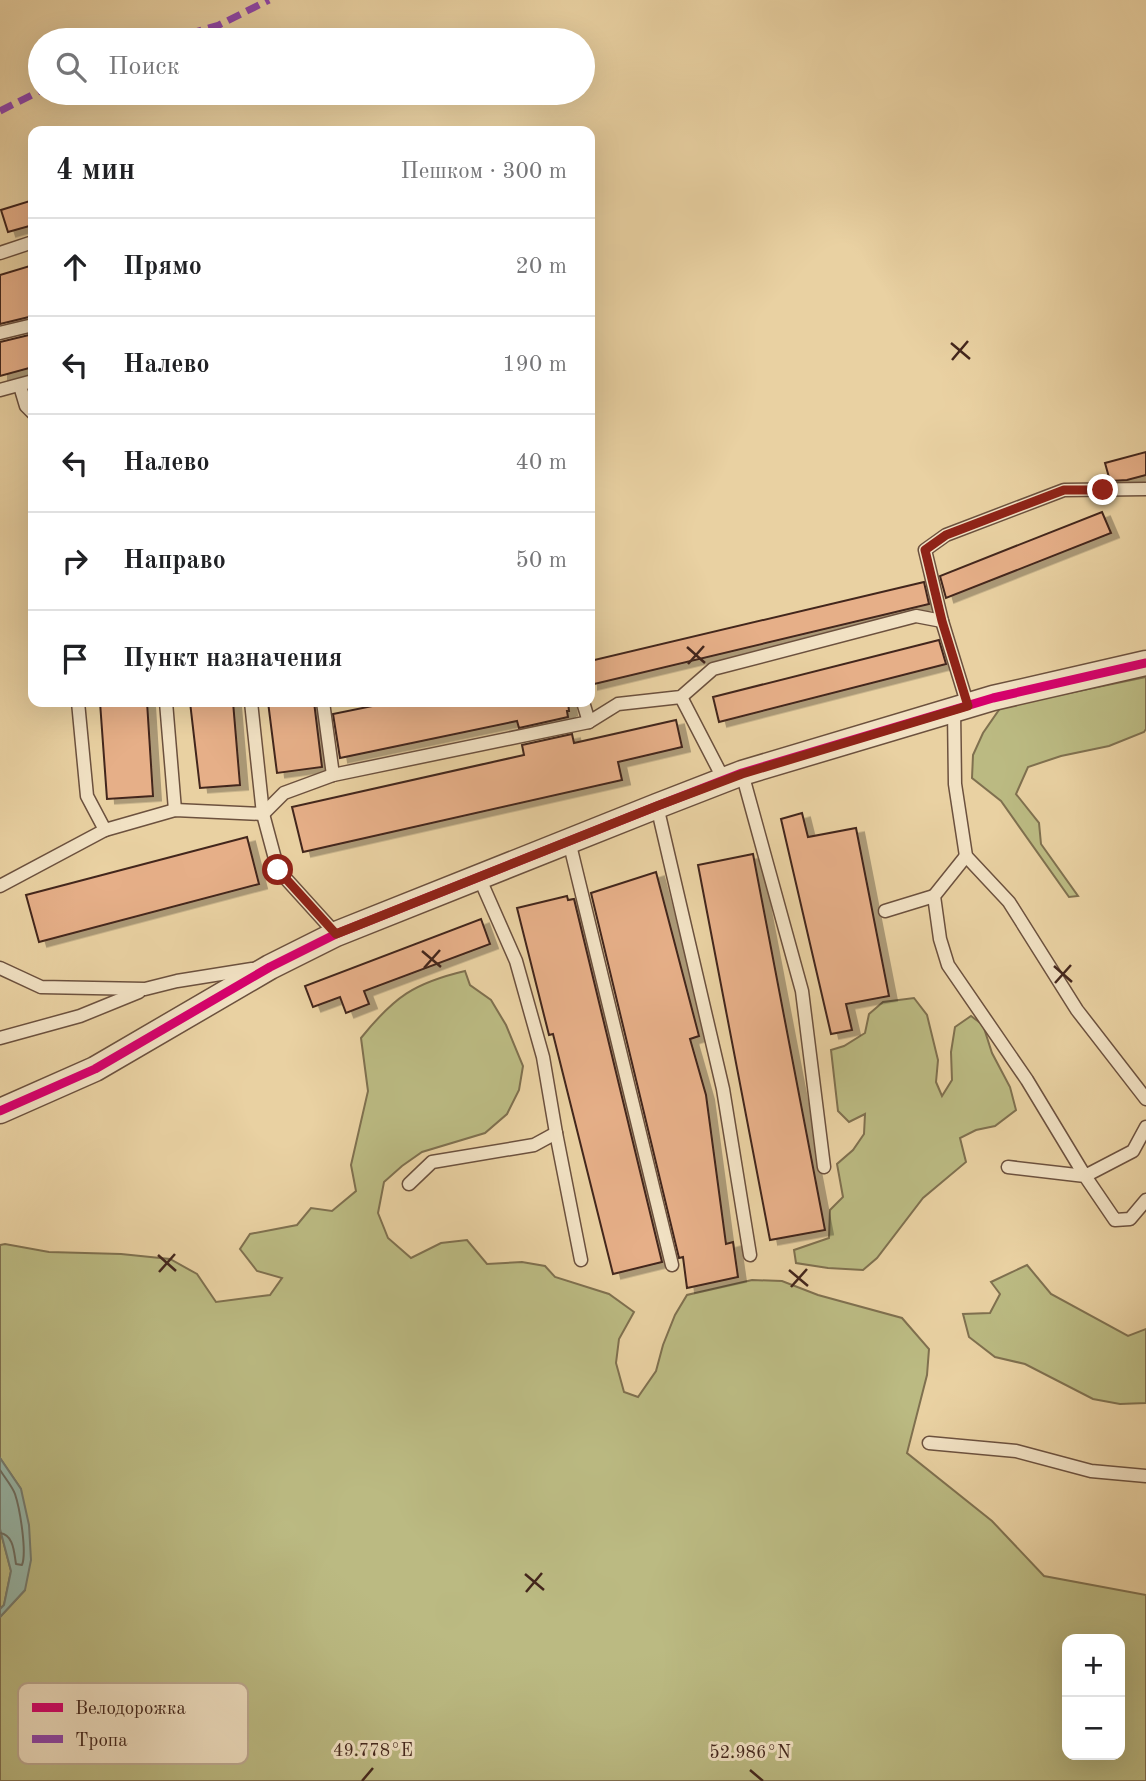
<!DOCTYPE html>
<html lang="ru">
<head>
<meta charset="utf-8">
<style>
  :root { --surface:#fff; --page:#f6f6f6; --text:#202124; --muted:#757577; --line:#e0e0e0 }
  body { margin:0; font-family:"Old Standard TT",serif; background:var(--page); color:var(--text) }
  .controls { position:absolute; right:21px; bottom:21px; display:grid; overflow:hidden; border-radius:14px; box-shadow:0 7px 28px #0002 }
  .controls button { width:63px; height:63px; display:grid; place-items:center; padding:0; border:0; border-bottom:2px solid var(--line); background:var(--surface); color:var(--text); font:35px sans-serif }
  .stop { position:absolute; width:21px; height:21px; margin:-16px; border:5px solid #8f2418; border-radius:50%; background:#fff }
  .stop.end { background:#8f2418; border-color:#fff; box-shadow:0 2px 7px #0008 }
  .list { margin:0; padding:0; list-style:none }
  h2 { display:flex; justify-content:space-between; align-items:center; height:91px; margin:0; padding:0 28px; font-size:30px }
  h2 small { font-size:23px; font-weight:400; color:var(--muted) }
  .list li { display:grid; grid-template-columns:46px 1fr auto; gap:21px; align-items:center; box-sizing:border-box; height:98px; padding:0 28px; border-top:2px solid var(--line) }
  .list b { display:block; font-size:26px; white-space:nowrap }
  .list em { font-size:23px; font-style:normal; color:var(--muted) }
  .icon { flex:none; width:38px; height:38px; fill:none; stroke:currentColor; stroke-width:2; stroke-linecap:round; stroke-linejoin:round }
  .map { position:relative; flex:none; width:1146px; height:1781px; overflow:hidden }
  .search { position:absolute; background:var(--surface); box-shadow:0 7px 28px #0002; left:28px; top:28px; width:567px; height:77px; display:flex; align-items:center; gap:18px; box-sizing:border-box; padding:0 24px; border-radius:38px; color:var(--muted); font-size:26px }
  .panel { position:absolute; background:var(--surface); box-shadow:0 7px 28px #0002; left:28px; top:126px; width:567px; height:581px; border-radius:14px }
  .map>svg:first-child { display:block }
</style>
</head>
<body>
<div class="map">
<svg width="1146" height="1781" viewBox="0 0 1146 1781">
  <defs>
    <filter id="shadow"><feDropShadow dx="8" dy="4.5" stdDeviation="0" flood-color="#0004"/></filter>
  </defs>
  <rect width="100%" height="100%" fill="#e9d1a2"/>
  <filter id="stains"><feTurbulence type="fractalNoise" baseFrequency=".00286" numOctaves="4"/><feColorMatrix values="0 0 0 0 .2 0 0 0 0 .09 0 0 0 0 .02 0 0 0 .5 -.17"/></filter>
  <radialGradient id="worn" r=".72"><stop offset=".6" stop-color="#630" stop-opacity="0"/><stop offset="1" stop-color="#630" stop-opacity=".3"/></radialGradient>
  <g fill="#bbba82" stroke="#7f704f" stroke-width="2" fill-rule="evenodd">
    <path d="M 1146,677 L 1146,729 L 1144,732 L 1109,746 L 1061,756 L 1028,767 L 1016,794 L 1039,823 L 1041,844 L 1078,896 L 1069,897 L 1001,801 L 972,778 L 973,755 L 983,733 L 1001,707 Z"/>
    <path d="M 465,971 L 470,985 L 491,1000 L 506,1025 L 523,1066 L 519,1090 L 507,1114 L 485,1133 L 422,1152 L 402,1166 L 384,1182 L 378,1213 L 388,1238 L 411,1258 L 441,1243 L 467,1240 L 487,1264 L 522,1262 L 545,1266 L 555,1277 L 609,1294 L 634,1312 L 619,1339 L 616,1363 L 624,1392 L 638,1397 L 656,1371 L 663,1345 L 675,1315 L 687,1295 L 752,1280 L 782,1281 L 818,1295 L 902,1318 L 929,1349 L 927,1375 L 907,1453 L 992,1521 L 1044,1576 L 1146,1595 L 1146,1781 L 0,1781 L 0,1617 L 25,1590 L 21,1489 L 0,1458 L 0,1245 L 5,1244 L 49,1252 L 121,1254 L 170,1259 L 197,1274 L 216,1302 L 270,1295 L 282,1278 L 257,1271 L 240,1249 L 250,1234 L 297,1225 L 311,1208 L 332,1211 L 356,1191 L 351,1165 L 368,1091 L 361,1038 C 394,997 414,983 465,971 ZM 1067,1639 L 1120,1639 L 1120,1755 L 1067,1755 Z"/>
    <path d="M 914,998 L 927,1015 L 938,1060 L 936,1082 L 942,1096 L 952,1080 L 951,1052 L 955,1027 L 971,1016 L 983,1025 L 992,1053 L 1010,1087 L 1016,1110 L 995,1126 L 976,1130 L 960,1138 L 966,1162 L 923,1198 L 877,1258 L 863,1270 L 828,1268 L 796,1263 L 794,1250 L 829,1238 L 830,1210 L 843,1197 L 837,1164 L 853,1150 L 864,1134 L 865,1114 L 849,1122 L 838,1111 L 831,1050 L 844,1046 L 865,1033 L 869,1014 L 883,1002 Z"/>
    <path d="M 1027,1265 L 1051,1294 L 1128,1336 L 1146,1329 L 1146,1403 L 1120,1404 L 1093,1399 L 1025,1364 L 995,1357 L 969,1337 L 963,1314 L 990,1313 L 1000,1294 L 991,1282 Z"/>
    <path d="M 0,1529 L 11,1571 L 4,1605 L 0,1609 Z"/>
  </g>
  <path fill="#97b7a9" stroke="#757d71" stroke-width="2" d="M 0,1458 L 21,1489 L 29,1525 L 31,1560 L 25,1590 L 0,1617 L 0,1609 L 4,1605 L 11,1571 L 0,1529 Z"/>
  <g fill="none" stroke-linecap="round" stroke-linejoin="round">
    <path stroke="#6d6e62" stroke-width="2" d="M 0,1470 C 5,1478 12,1486 15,1494 C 20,1509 27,1552 22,1565 L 16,1564 C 14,1553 14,1535 0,1533"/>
  </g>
  <g fill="#e6af88" stroke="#43261c" stroke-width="2" filter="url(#shadow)">
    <path d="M 33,200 L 33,225 L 8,232 L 1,210 Z"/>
    <path d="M 33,265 L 33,316 L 0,324 L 0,275 Z"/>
    <path d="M 33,334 L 33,367 L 0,376 L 0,342 Z"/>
    <path d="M 1146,452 L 1146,475 L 1127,480 L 1110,481 L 1105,463 Z"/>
    <path d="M 1102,512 L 1111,533 L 946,598 L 940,576 Z"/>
    <path d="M 924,582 L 929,604 L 590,685 L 590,661 Z"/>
    <path d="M 939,640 L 946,664 L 719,722 L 713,697 Z"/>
    <path d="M 100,702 L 147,702 L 153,796 L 107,799 Z"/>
    <path d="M 190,702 L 233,702 L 240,785 L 200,788 Z"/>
    <path d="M 268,702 L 314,702 L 322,767 L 277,773 Z"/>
    <path d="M 392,702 L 568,702 L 569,711 L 567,711 L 568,717 L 519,728 L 517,721 L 340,758 L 333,714 Z"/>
    <path d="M 676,720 L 682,747 L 618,762 L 622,780 L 303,852 L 292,807 L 524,755 L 522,745 L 572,734 L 574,743 Z"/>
    <path d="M 802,813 L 808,837 L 856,828 L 889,996 L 846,1004 L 852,1030 L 831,1034 L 781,819 Z"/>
    <path d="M 247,837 L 259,884 L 39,942 L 26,895 Z"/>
    <path d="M 753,854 L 825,1230 L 770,1240 L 698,865 Z"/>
    <path d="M 656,872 L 699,1036 L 690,1039 L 706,1095 L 726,1244 L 733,1242 L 738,1277 L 687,1288 L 683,1257 L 679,1258 L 591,893 Z"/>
    <path d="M 567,896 L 568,900 L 574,899 L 662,1262 L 613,1274 L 553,1034 L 549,1035 L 517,908 Z"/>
    <path d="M 481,919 L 490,944 L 364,991 L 369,1004 L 346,1013 L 340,997 L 313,1007 L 305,986 Z"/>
  </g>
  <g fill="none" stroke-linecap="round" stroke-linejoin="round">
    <defs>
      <g id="service">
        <path d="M 0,253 L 33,242"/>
        <path d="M 0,333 L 33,325"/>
        <path d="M 20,386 L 26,406 L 33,413"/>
        <path d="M 0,390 L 33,381"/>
        <path d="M 681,697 L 724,780"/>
        <path d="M 78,702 L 87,796 L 105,830"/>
        <path d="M 166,702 L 175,810"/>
        <path d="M 251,702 L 263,814 L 278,870 L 336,934"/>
        <path d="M 323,702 L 333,775"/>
        <path d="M 583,702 L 589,722 L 618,704 L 681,697 L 713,669 L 916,616 L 942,621"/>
        <path d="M 968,706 L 942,621 L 925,550 L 946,535 L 1064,490 L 1146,489"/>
        <path d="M 954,710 L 955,784 L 966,856 L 1009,902 L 1077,1010 L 1146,1099"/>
        <path d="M 742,773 L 802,991 L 824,1167"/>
        <path d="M 657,806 L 723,1089 L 750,1255"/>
        <path d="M 569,841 L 672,1265"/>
        <path d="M 966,856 L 934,896 L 940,939 L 948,965 L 1027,1080 L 1085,1176 L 1133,1151 L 1146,1127"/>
        <path d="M 479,877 L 516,961 L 543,1057 L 556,1133 L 581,1260"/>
        <path d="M 0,886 L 105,830 L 175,810 L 263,814 L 284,793 L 333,775 L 589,722"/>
        <path d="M 885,911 L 934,896"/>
        <path d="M 0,968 L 41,987 L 145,989 L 177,981 L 252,969"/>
        <path d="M 0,1038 L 80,1016 L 139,992"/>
        <path d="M 1008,1167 L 1085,1176 L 1115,1220 L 1130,1219 L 1146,1200"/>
        <path d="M 409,1184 L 432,1162 L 534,1145 L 556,1133"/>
        <path d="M 929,1443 L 1016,1451 L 1091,1471 L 1146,1476"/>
      </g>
      <path id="minor" d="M 0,1111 L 95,1069 L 270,967 L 336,934 L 657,806 L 742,773 L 993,698 L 1146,663"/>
    </defs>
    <use href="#service" stroke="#6c513e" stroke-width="15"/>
    <use href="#minor" stroke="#6c513e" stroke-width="27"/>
    <use href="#service" stroke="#f1e1c3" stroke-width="12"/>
    <use href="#minor" stroke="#f1e1c3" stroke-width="24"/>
    <g stroke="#8e44ad" stroke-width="7" stroke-dasharray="14 7" stroke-linecap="butt">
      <path d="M 168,40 L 219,25 L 269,0"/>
      <path d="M 0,111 L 40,91"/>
    </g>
    <defs>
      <path id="cycleway" d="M 0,1111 L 95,1069 L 270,967 L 336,934 L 657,806 L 742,773 L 993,698 L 1146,663"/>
    </defs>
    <use href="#cycleway" stroke="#f1e1c3" stroke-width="13"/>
    <use href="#cycleway" stroke="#d6006c" stroke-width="9"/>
  </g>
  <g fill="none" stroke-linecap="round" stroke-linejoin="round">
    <path stroke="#8f2418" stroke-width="9" d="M 278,870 L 336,934 L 657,806 L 742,774 L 968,706 L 942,621 L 925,550 L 946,535 L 1064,490 L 1103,490"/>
  </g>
  <path fill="none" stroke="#43261c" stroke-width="2.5" d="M 951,343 L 970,359M 952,360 L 968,341M 687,647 L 705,663M 688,664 L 704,646M 422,951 L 441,967M 1054,966 L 1072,982M 424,968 L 440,950M 1055,983 L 1071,965M 158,1255 L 176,1271M 789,1270 L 808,1286M 159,1272 L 175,1254M 791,1287 L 807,1269M 525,1574 L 544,1590M 526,1592 L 542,1573M 750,1770 L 763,1781M 362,1781 L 373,1768"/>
  <rect x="18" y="1683" width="230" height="81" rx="10" fill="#f1e1c3" stroke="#bda991" stroke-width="2"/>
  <rect x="32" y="1703" width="31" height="9" fill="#d6006c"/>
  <rect x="32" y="1735" width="31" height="8" fill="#8e44ad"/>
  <g font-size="19" fill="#43261c">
    <text x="75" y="1714">Велодорожка</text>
    <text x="75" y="1746">Тропа</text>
  </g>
  <g font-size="18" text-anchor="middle" fill="#43261c" stroke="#f1e1c3" stroke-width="6" stroke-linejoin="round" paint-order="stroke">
    <text x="373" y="1756">49.778°E</text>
    <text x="750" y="1758">52.986°N</text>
  </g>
  <rect width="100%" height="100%" filter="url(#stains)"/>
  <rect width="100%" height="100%" fill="url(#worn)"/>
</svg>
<div class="controls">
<button>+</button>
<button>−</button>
</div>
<div class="stop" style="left:278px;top:870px"></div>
<div class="stop end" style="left:1103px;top:490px"></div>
<div class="search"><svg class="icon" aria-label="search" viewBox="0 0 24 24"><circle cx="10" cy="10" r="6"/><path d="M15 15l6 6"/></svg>Поиск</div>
<section class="panel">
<h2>4 мин<small>Пешком · 300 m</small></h2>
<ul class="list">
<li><svg class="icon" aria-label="ahead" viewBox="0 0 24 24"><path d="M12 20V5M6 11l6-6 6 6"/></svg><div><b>Прямо</b></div><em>20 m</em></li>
<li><svg class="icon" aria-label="left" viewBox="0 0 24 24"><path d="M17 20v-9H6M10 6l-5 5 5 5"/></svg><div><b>Налево</b></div><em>190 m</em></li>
<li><svg class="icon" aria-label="left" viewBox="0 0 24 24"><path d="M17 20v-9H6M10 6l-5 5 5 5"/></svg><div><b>Налево</b></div><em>40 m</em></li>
<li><svg class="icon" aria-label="right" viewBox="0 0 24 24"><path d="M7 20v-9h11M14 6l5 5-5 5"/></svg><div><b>Направо</b></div><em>50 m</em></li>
<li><svg class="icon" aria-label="arrive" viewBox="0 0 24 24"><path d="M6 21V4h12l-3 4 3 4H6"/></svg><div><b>Пункт назначения</b></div></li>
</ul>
</section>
</div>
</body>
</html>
